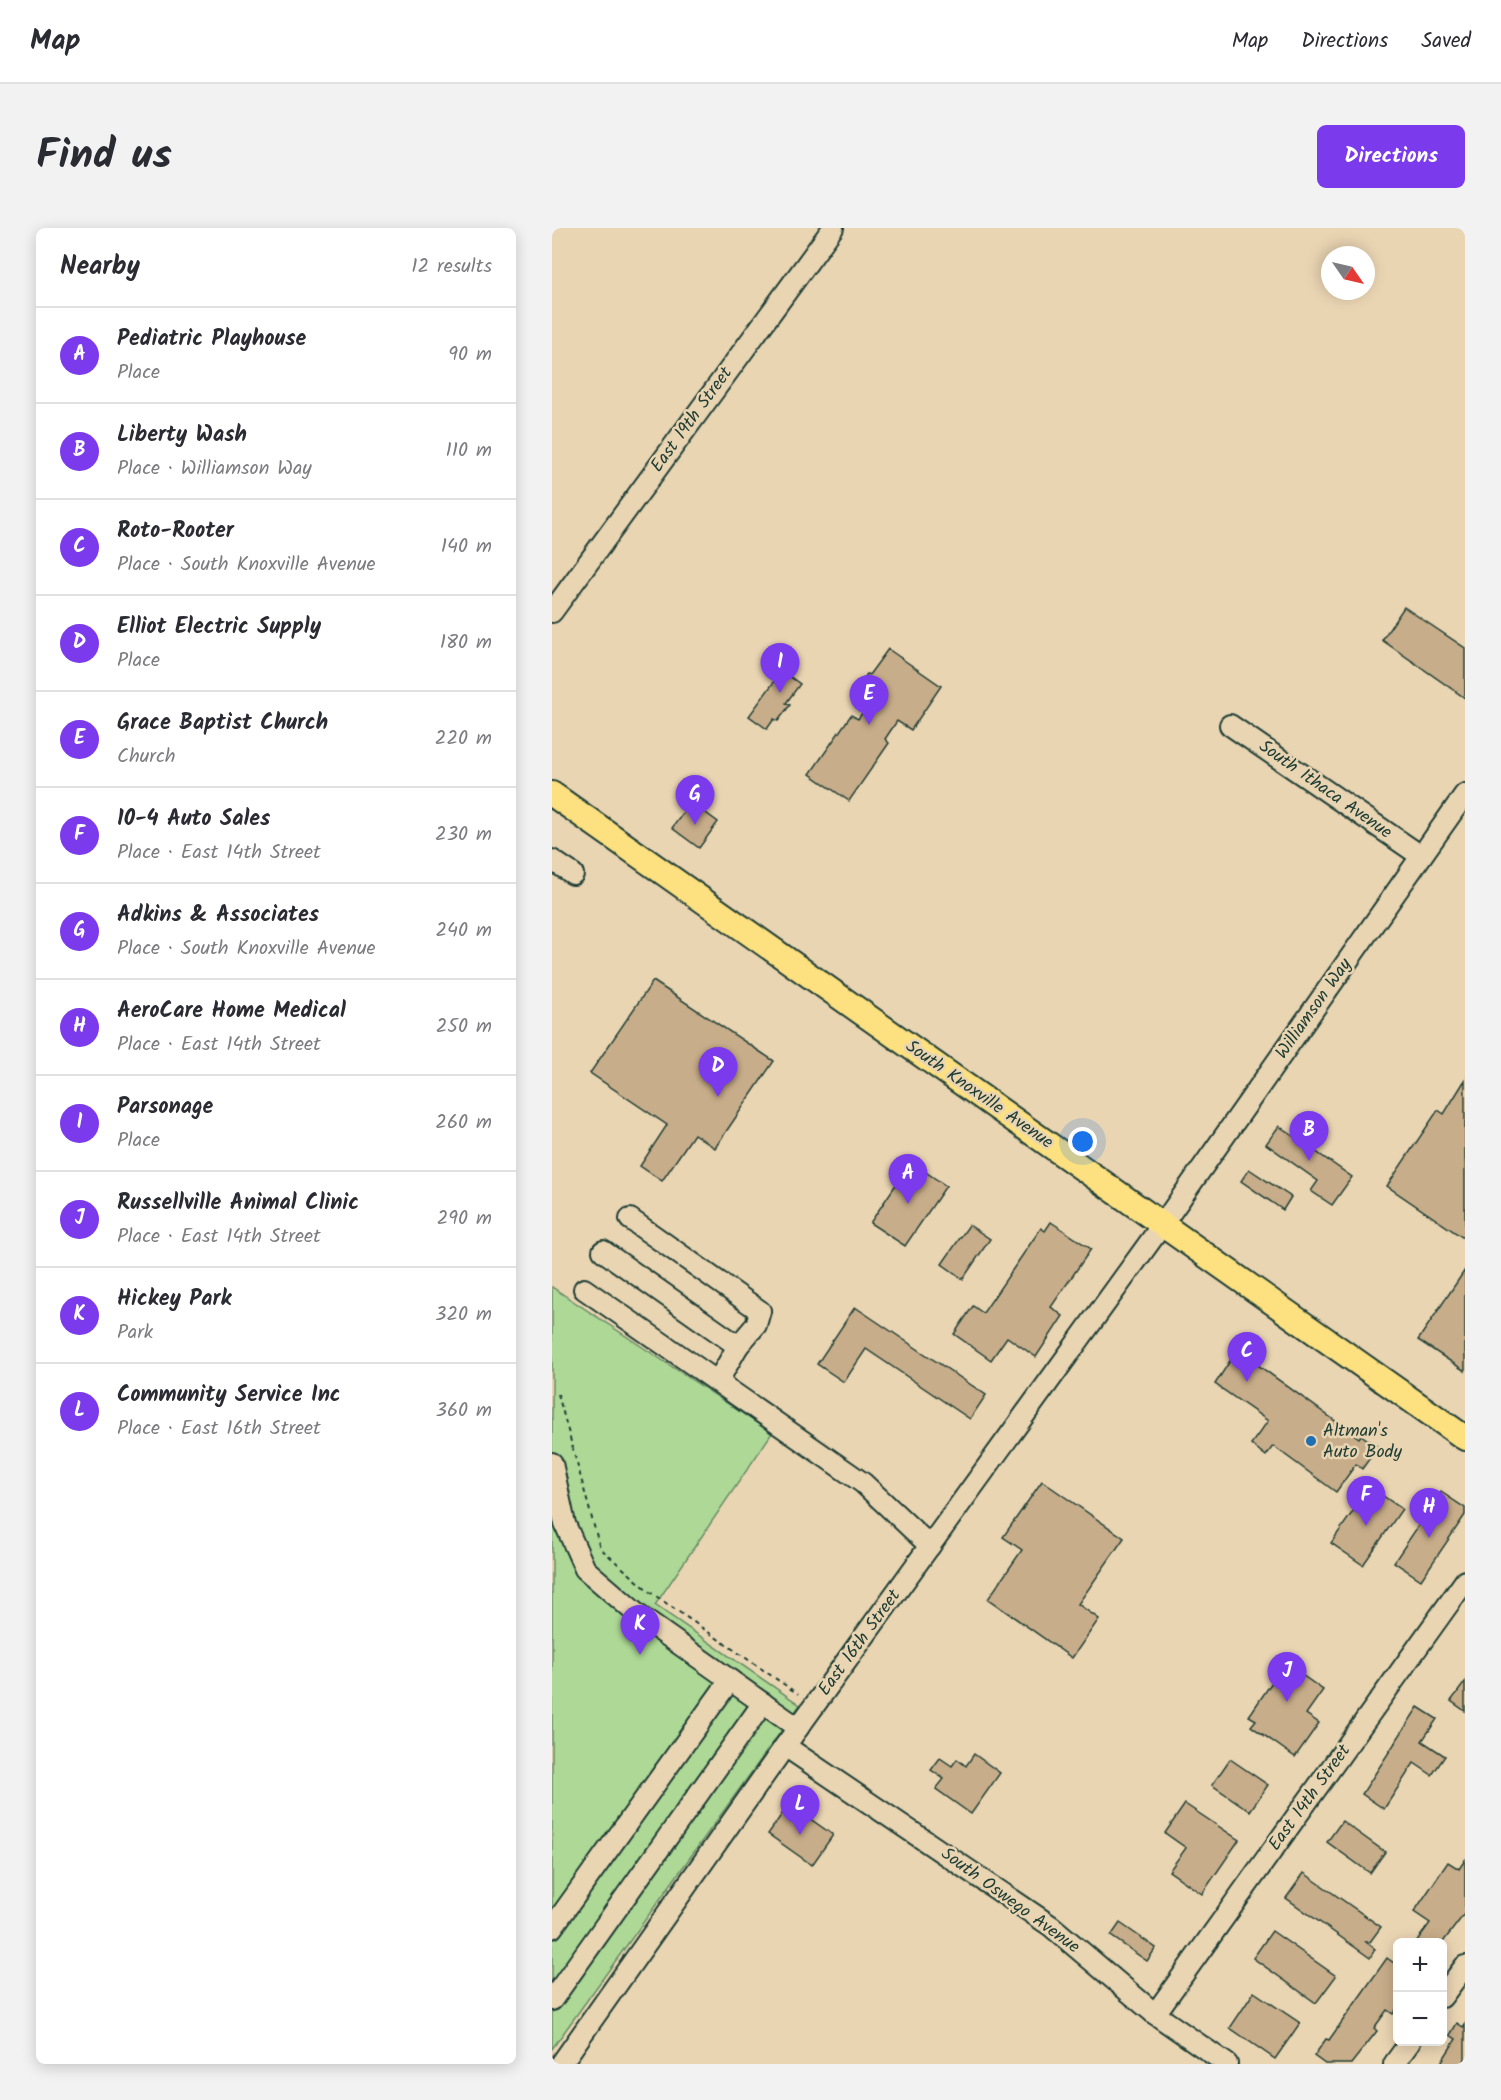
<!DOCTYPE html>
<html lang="en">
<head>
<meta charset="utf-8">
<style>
  :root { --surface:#fff; --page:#f2f2f3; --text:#2b2b33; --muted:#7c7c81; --line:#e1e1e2; --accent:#7c3aed }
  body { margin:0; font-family:Kalam,sans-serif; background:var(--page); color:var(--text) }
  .controls { position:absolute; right:18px; bottom:18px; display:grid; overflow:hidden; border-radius:9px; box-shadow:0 3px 15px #0003 }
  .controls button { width:54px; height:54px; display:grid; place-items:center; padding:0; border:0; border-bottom:2px solid var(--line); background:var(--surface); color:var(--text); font:30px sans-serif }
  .compass { position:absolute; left:769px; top:18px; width:54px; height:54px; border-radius:50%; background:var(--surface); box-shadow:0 3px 15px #0003; rotate:124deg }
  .you { position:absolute; left:531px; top:914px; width:21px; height:21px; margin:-15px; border:4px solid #fff; border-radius:50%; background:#1a73e8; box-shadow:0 0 0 9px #1a73e833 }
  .badge { display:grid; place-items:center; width:39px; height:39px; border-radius:50%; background:var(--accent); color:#fff; font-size:20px; font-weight:700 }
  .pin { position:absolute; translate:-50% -50px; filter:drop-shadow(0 2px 3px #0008) }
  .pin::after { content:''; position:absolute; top:32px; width:21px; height:18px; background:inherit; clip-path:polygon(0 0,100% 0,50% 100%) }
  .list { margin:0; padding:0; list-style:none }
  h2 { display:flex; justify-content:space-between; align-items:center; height:78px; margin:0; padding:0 24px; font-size:26px }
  h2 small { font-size:20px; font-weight:400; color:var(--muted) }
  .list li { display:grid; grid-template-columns:39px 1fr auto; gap:18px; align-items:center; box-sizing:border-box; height:96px; padding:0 24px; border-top:2px solid var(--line) }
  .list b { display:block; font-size:22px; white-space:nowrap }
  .list p { margin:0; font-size:20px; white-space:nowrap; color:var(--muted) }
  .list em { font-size:20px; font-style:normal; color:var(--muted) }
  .map { position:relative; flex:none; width:913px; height:1836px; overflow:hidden; border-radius:9px }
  header { display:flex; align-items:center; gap:36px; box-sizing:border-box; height:84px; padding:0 30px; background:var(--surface); border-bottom:2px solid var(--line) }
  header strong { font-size:28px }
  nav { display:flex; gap:33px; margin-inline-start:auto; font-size:21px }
  .intro { display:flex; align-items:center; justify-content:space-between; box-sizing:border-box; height:144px; padding:0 36px }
  h1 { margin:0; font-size:42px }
  .button { padding:15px 27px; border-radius:9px; background:var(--accent); color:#fff; font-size:21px; font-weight:700 }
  main { display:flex; gap:36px; padding:0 36px }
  aside { flex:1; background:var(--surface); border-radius:9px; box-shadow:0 3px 15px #0003 }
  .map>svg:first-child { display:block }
</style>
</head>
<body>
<header>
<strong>Map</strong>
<nav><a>Map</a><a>Directions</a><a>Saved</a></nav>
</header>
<div class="intro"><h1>Find us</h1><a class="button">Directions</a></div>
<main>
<aside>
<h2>Nearby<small>12 results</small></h2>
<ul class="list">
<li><span class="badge">A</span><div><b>Pediatric Playhouse</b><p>Place</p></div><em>90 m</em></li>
<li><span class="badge">B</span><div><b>Liberty Wash</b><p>Place · Williamson Way</p></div><em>110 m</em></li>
<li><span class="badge">C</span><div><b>Roto-Rooter</b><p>Place · South Knoxville Avenue</p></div><em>140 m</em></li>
<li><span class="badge">D</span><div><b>Elliot Electric Supply</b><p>Place</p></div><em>180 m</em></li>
<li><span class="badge">E</span><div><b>Grace Baptist Church</b><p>Church</p></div><em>220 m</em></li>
<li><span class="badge">F</span><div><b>10-4 Auto Sales</b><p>Place · East 14th Street</p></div><em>230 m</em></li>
<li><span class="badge">G</span><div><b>Adkins &amp; Associates</b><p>Place · South Knoxville Avenue</p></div><em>240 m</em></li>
<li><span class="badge">H</span><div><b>AeroCare Home Medical</b><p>Place · East 14th Street</p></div><em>250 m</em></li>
<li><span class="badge">I</span><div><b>Parsonage</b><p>Place</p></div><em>260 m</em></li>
<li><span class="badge">J</span><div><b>Russellville Animal Clinic</b><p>Place · East 14th Street</p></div><em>290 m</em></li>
<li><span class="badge">K</span><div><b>Hickey Park</b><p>Park</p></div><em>320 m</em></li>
<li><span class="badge">L</span><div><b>Community Service Inc</b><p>Place · East 16th Street</p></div><em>360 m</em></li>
</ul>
</aside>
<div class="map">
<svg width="913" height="1836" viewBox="0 0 913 1836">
  <rect width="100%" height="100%" fill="#ead5b3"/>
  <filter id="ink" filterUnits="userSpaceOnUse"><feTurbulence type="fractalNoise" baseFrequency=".0167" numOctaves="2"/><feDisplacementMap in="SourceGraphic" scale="12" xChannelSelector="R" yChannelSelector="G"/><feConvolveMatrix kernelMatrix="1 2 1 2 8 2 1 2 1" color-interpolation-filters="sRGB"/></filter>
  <g filter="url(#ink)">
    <path fill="#add896" stroke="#668a65" stroke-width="1.5" d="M 0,1059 L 220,1205 L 103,1377 L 248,1477 L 0,1821 Z"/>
    <g fill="#c8ad8a" stroke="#1f3d34" stroke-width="1.5">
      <path d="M 852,379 L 913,420 L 913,470 L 830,412 Z"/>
      <path d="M 336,421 L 389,458 L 359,502 L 345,493 L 333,511 L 337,515 L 297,573 L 258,546 L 299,487 L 306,491 L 319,473 L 303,463 L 315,446 L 317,447 Z"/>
      <path d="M 230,443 L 248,456 L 234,475 L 238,477 L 226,493 L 222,491 L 215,501 L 197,488 Z"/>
      <path d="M 139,574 L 166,594 L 147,620 L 120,600 Z"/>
      <path d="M 101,753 L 222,833 L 163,920 L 142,906 L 110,953 L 88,938 L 115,897 L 38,845 Z"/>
      <path d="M 913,852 L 913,1011 L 835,958 L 886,882 L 892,886 Z"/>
      <path d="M 727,898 L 800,949 L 780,977 L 759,963 L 766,953 L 714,916 Z"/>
      <path d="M 359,934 L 394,958 L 353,1018 L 318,995 Z"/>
      <path d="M 697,941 L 739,969 L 731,982 L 689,953 Z"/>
      <path d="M 499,994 L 539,1021 L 499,1079 L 511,1088 L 484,1129 L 455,1109 L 439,1132 L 402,1106 L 421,1078 L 431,1085 L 489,1000 L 493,1003 Z"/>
      <path d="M 417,997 L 438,1011 L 411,1051 L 390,1036 Z"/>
      <path d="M 913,1042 L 913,1143 L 866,1112 Z"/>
      <path d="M 303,1079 L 434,1167 L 418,1191 L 314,1121 L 292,1154 L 265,1136 Z"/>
      <path d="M 685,1122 L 807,1210 L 809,1207 L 826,1219 L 810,1241 L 804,1236 L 784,1264 L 721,1218 L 714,1228 L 699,1216 L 716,1193 L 663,1156 Z"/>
      <path d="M 490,1253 L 572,1310 L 526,1376 L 547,1391 L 520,1430 L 436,1371 L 470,1322 L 451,1309 Z"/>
      <path d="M 818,1259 L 850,1281 L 811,1337 L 779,1315 Z"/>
      <path d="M 889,1264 L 913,1280 L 913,1287 L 869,1352 L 842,1334 Z"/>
      <path d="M 733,1435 L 771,1462 L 754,1486 L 767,1495 L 743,1529 L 699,1498 L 704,1492 L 697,1488 Z"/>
      <path d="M 913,1454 L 913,1483 L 899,1473 Z"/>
      <path d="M 866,1479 L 885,1491 L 870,1513 L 893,1528 L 880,1547 L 862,1535 L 832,1581 L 810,1566 Z"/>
      <path d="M 422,1526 L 448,1545 L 419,1586 L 384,1561 L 392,1551 L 379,1542 L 388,1530 L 400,1538 L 405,1531 L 414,1538 Z"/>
      <path d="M 678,1531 L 716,1557 L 698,1583 L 660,1557 Z"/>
      <path d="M 237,1576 L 281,1607 L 260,1637 L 216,1606 Z"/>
      <path d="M 633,1576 L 687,1612 L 650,1666 L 617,1643 L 634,1620 L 613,1605 Z"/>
      <path d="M 790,1593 L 833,1624 L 818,1645 L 775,1614 Z"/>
      <path d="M 913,1632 L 913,1685 L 891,1714 L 864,1714 L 878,1695 L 862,1684 L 896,1634 L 907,1641 Z"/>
      <path d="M 752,1645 L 829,1699 L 818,1714 L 814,1714 L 823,1721 L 818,1730 L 734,1670 Z"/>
      <path d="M 568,1695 L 604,1720 L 595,1733 L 559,1708 Z"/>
      <path d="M 720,1703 L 784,1748 L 764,1775 L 701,1730 Z"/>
      <path d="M 835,1730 L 846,1738 L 846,1779 L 841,1786 L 835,1782 L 822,1800 L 825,1803 L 799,1836 L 773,1836 L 762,1828 L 774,1811 L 777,1812 Z"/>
      <path d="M 702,1764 L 748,1795 L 723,1831 L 678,1800 Z"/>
      <path d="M 905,1795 L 911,1799 L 913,1796 L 913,1832 L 910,1836 L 888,1836 L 904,1811 L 898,1807 Z"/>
    </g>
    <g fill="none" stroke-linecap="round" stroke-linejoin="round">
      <defs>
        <g id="minor">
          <path d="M 0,384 L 281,0"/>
          <path d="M 678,497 L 869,628"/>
          <path d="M 0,632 L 21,646"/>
          <path d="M 78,991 L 208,1083 L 204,1097 L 186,1118 L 166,1153"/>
          <path d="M 51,1023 L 186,1118"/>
          <path d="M 32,1061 L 311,1255 L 378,1318"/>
          <path d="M 0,1235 L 13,1296 L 33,1341 L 86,1387 L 246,1500"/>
          <path d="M 233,1518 L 499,1698 L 603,1786 L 675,1836"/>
          <path d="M 0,1700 L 178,1452"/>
          <path d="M 890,1769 L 913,1738"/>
          <path d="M 0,1772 L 211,1475"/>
          <path d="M 603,1786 L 913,1353"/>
          <path d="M 9,1836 L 233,1518 L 610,997 L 913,566"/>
          <path d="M 842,1836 L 858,1814"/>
        </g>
        <path id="major" d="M 0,566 L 913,1210"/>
      </defs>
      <use href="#minor" stroke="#1f3d34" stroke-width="24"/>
      <use href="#major" stroke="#1f3d34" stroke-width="28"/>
      <path stroke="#1f3d34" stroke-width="2" stroke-dasharray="4.5 4.5" stroke-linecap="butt" d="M 6,1166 L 48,1320 L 98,1364 L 246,1466"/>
      <use href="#minor" stroke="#ead5b3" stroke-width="20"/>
      <use href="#major" stroke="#fde080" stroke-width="24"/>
    </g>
  </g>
  <circle fill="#1f6fb2" stroke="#ead5b3" stroke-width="2" cx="759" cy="1213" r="6"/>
  <g text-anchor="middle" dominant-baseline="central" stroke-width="5" stroke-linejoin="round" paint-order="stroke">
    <g font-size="18" fill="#1f3d34" stroke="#ead5b3">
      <text transform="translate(140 192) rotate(-54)">East 19th Street</text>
      <text transform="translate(773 562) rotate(35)">South Ithaca Avenue</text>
      <text transform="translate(762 781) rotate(-55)">Williamson Way</text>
      <text transform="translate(427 867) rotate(35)">South Knoxville Avenue</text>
      <text transform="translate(308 1415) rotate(-54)">East 16th Street</text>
      <text transform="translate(758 1570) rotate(-54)">East 14th Street</text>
      <text transform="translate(458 1673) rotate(36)">South Oswego Avenue</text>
    </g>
    <g font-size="18" fill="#1f3d34" stroke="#ead5b3" text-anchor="start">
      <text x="771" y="1203">Altman's<tspan x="771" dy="21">Auto Body</tspan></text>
    </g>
  </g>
</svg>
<div class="controls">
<button>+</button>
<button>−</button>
</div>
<svg class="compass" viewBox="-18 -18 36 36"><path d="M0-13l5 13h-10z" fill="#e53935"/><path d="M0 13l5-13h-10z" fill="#7c7c81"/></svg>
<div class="you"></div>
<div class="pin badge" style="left:356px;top:976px">A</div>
<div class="pin badge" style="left:757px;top:933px">B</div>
<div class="pin badge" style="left:695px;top:1154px">C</div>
<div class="pin badge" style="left:166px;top:869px">D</div>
<div class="pin badge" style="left:317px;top:497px">E</div>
<div class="pin badge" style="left:814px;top:1298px">F</div>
<div class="pin badge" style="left:143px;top:597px">G</div>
<div class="pin badge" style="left:877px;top:1310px">H</div>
<div class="pin badge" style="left:228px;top:465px">I</div>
<div class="pin badge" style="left:735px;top:1474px">J</div>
<div class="pin badge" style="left:88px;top:1427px">K</div>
<div class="pin badge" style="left:248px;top:1607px">L</div>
</div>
</main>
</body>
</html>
